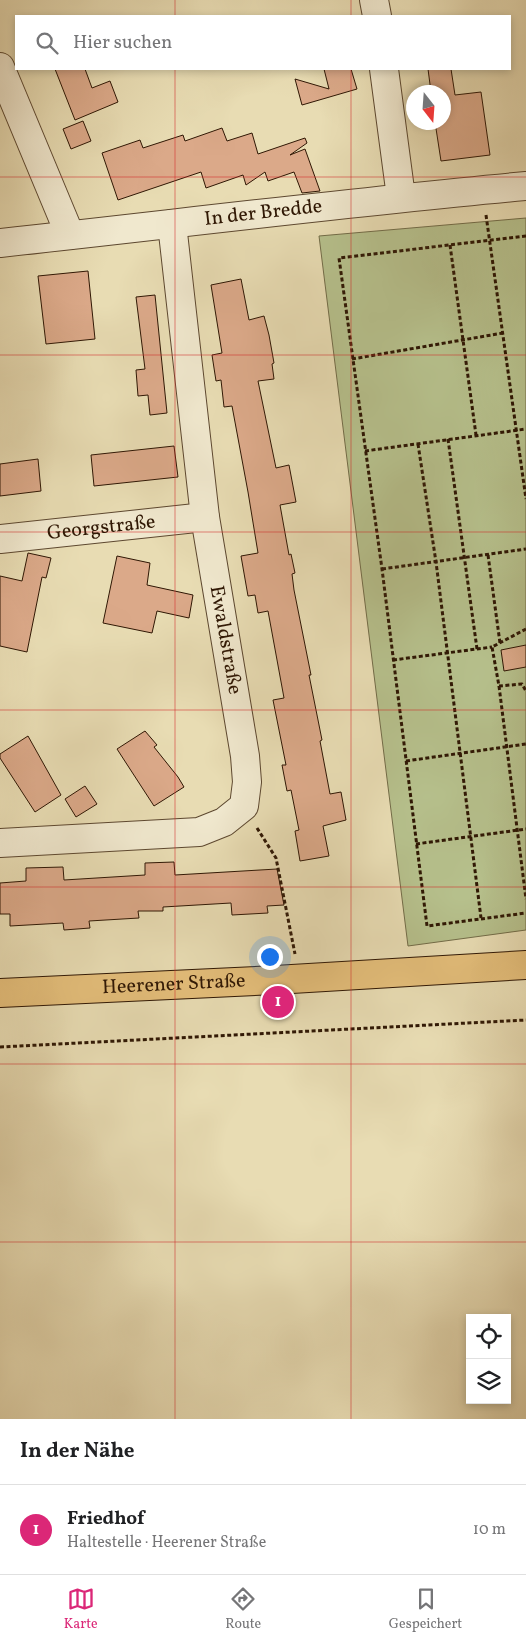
<!DOCTYPE html>
<html lang="de">
<head>
<meta charset="utf-8">
<style>
  :root { --surface:#fff; --page:#f2f2f2; --text:#202124; --muted:#757577; --line:#e0e0e0; --accent:#db2777 }
  body { margin:0; font-family:Vollkorn,serif; background:var(--page); color:var(--text) }
  .controls { position:absolute; right:15px; bottom:15px; display:grid; overflow:hidden; border-radius:0px; box-shadow:0 2px 8px #0003 }
  .controls button { width:45px; height:45px; display:grid; place-items:center; padding:0; border:0; border-bottom:1px solid var(--line); background:var(--surface); color:var(--text); font:25px sans-serif }
  .compass { position:absolute; left:406px; top:85px; width:45px; height:45px; border-radius:50%; background:var(--surface); box-shadow:0 2px 8px #0003; rotate:163deg }
  .you { position:absolute; left:269px; top:956px; width:18px; height:18px; margin:-12px; border:4px solid #fff; border-radius:50%; background:#1a73e8; box-shadow:0 0 0 8px #1a73e833 }
  .badge { display:grid; place-items:center; width:32px; height:32px; border-radius:50%; background:var(--accent); color:#fff; font-size:16px; font-weight:700 }
  .pin { position:absolute; translate:-50% -50%; border:2px solid #fff; box-shadow:0 1px 5px #0006 }
  .list { margin:0; padding:0; list-style:none }
  h2 { display:flex; justify-content:space-between; align-items:center; height:65px; margin:0; padding:0 20px; font-size:21px }
  h2 small { font-size:16px; font-weight:400; color:var(--muted) }
  .list li { display:grid; grid-template-columns:32px 1fr auto; gap:15px; align-items:center; box-sizing:border-box; height:90px; padding:0 20px; border-top:1px solid var(--line) }
  .list b { display:block; font-size:19px; white-space:nowrap }
  .list p { margin:0; font-size:16px; white-space:nowrap; color:var(--muted) }
  .list em { font-size:16px; font-style:normal; color:var(--muted) }
  .icon { flex:none; width:28px; height:28px; fill:none; stroke:currentColor; stroke-width:2; stroke-linecap:round; stroke-linejoin:round }
  .map { position:relative; flex:none; width:526px; height:1419px; overflow:hidden }
  .search { position:absolute; background:var(--surface); box-shadow:0 2px 8px #0003; left:15px; right:15px; top:15px; height:55px; display:flex; align-items:center; gap:12px; box-sizing:border-box; padding:0 18px; border-radius:0px; color:var(--muted); font-size:19px }
  .sheet { height:155px; background:var(--surface) }
  nav { display:flex; justify-content:space-around; align-items:center; box-sizing:border-box; height:70px; border-top:1px solid var(--line); background:var(--surface); font-size:14px; color:var(--muted) }
  nav a { display:grid; justify-items:center; gap:2px }
  nav .on { color:var(--accent) }
  .map>svg:first-child { display:block }
</style>
</head>
<body>
<div class="map">
<svg width="526" height="1419" viewBox="0 0 526 1419">
  <rect width="100%" height="100%" fill="#e8dcb3"/>
  <filter id="stains"><feTurbulence type="fractalNoise" baseFrequency=".004" numOctaves="4"/><feColorMatrix values="0 0 0 0 .2 0 0 0 0 .09 0 0 0 0 .02 0 0 0 .5 -.17"/></filter>
  <radialGradient id="worn" r=".72"><stop offset=".6" stop-color="#630" stop-opacity="0"/><stop offset="1" stop-color="#630" stop-opacity=".3"/></radialGradient>
  <path fill="#b6c08c" stroke="#726c48" d="M 526,218 L 526,930 L 408,946 L 319,236 Z"/>
  <g fill="#dba989" stroke="#2f1704">
    <path d="M 55,69 L 85,69 L 92,88 L 110,81 L 118,102 L 75,120 Z"/>
    <path d="M 324,69 L 351,69 L 357,89 L 302,105 L 295,79 L 329,89 Z"/>
    <path d="M 428,69 L 451,69 L 455,95 L 481,92 L 490,155 L 441,161 L 435,122 L 444,122 L 444,92 L 431,92 Z"/>
    <path d="M 83,121 L 91,141 L 71,149 L 63,129 Z"/>
    <path d="M 222,128 L 227,141 L 252,133 L 258,154 L 305,138 L 307,143 L 290,155 L 305,149 L 320,191 L 302,193 L 294,172 L 268,181 L 265,172 L 246,185 L 243,175 L 206,188 L 201,172 L 118,200 L 102,153 L 140,140 L 143,148 L 183,135 L 185,141 Z"/>
    <path d="M 88,271 L 95,339 L 46,344 L 38,276 Z"/>
    <path d="M 241,279 L 249,320 L 264,316 L 269,335 L 274,363 L 272,364 L 274,379 L 258,381 L 276,468 L 289,465 L 296,502 L 280,505 L 289,555 L 291,554 L 295,573 L 292,574 L 294,590 L 311,675 L 309,675 L 322,740 L 320,741 L 330,794 L 341,792 L 346,820 L 323,826 L 329,856 L 300,861 L 295,831 L 299,830 L 291,790 L 287,791 L 282,765 L 286,765 L 273,700 L 284,698 L 268,611 L 258,613 L 255,595 L 248,596 L 241,556 L 258,553 L 248,492 L 232,406 L 224,407 L 221,380 L 216,381 L 212,355 L 222,353 L 211,285 Z"/>
    <path d="M 155,295 L 167,413 L 150,415 L 148,395 L 138,396 L 136,370 L 145,369 L 136,297 Z"/>
    <path d="M 174,446 L 178,477 L 94,486 L 91,455 Z"/>
    <path d="M 38,459 L 41,491 L 0,496 L 0,464 Z"/>
    <path d="M 28,553 L 51,558 L 46,578 L 42,577 L 27,652 L 0,646 L 0,576 L 22,581 Z"/>
    <path d="M 117,556 L 150,563 L 147,585 L 193,595 L 189,618 L 157,611 L 152,633 L 103,623 Z"/>
    <path d="M 526,645 L 526,667 L 504,671 L 501,650 Z"/>
    <path d="M 145,731 L 157,745 L 154,747 L 178,777 L 184,787 L 154,806 L 117,749 Z"/>
    <path d="M 28,736 L 61,795 L 35,812 L 0,758 L 0,754 Z"/>
    <path d="M 85,786 L 97,804 L 76,817 L 65,799 Z"/>
    <path d="M 174,862 L 175,875 L 277,869 L 284,905 L 267,906 L 268,913 L 232,915 L 231,903 L 163,907 L 163,911 L 138,911 L 139,918 L 89,921 L 90,928 L 64,930 L 63,923 L 10,926 L 10,914 L 0,914 L 0,883 L 26,881 L 26,868 L 63,867 L 64,880 L 145,875 L 145,863 Z"/>
  </g>
  <g fill="none" stroke-linecap="round" stroke-linejoin="round">
    <defs>
      <g id="minor">
        <path d="M 374,0 L 377,16"/>
        <path d="M 0,67 L 70,235"/>
        <path d="M 384,69 L 401,197"/>
        <path id="s1" d="M 0,243 C 175,224 350,202 526,186"/>
        <path id="s2" d="M 0,539 L 205,517"/>
        <path d="M 0,843 L 199,832 L 224,822 L 244,806 L 247,782 L 245,756 L 205,517 L 172,224"/>
      </g>
      <g id="major">
        <path id="s3" d="M 0,993 L 275,980 L 526,965"/>
      </g>
    </defs>
    <use href="#minor" stroke="#5d4830" stroke-width="30"/>
    <use href="#major" stroke="#2f1704" stroke-width="30"/>
    <g stroke="#2f1704" stroke-width="3" stroke-dasharray="4 2.5" stroke-linecap="butt">
      <path d="M 486,215 L 526,499"/>
      <path d="M 526,236 L 339,258 L 382,569 L 427,926 L 526,913"/>
      <path d="M 450,245 L 476,435"/>
      <path d="M 352,359 L 503,333"/>
      <path d="M 448,439 L 477,649"/>
      <path d="M 418,444 L 436,562 L 481,918"/>
      <path d="M 365,451 L 526,429"/>
      <path d="M 488,555 L 500,643"/>
      <path d="M 382,569 L 526,549"/>
      <path d="M 526,629 L 492,647 L 499,686 L 522,684 L 526,691"/>
      <path d="M 393,660 L 492,647"/>
      <path d="M 499,686 L 526,899"/>
      <path d="M 406,761 L 526,744"/>
      <path d="M 257,828 L 276,858 L 295,954"/>
      <path d="M 416,844 L 526,829"/>
      <path d="M 0,1047 L 526,1020"/>
    </g>
    <use href="#minor" stroke="#f0e8ce" stroke-width="28"/>
    <use href="#major" stroke="#e4be7a" stroke-width="28"/>
  </g>
  <path fill="none" stroke="#d62828" stroke-width="1" stroke-opacity="0.55" d="M 175,0 L 175,16M 351,0 L 351,16M 175,69 L 175,1419M 351,69 L 351,1419M 0,177 L 526,177M 0,355 L 526,355M 0,532 L 526,532M 0,710 L 526,710M 0,887 L 526,887M 0,1064 L 526,1064M 0,1242 L 526,1242"/>
  <g text-anchor="middle" dominant-baseline="central" stroke-width="4.5" stroke-linejoin="round" paint-order="stroke">
    <g font-size="20" fill="#2f1704" stroke="#f0e8ce">
      <text stroke="none"><textPath href="#s1" startOffset="265">In der Bredde</textPath></text>
      <text stroke="none"><textPath href="#s2" startOffset="102">Georgstraße</textPath></text>
      <text transform="translate(225 640) rotate(80)">Ewaldstraße</text>
      <text stroke="none"><textPath href="#s3" startOffset="174">Heerener Straße</textPath></text>
    </g>
  </g>
  <rect width="100%" height="100%" filter="url(#stains)"/>
  <rect width="100%" height="100%" fill="url(#worn)"/>
</svg>
<div class="controls">
<button><svg class="icon" aria-label="locate" viewBox="0 0 24 24"><circle cx="12" cy="12" r="6"/><path d="M12 2v4M12 18v4M2 12h4M18 12h4"/></svg></button>
<button><svg class="icon" aria-label="layers" viewBox="0 0 24 24"><path d="M12 4l9 5-9 5-9-5zM3 14l9 5 9-5"/></svg></button>
</div>
<svg class="compass" viewBox="-18 -18 36 36"><path d="M0-13l5 13h-10z" fill="#e53935"/><path d="M0 13l5-13h-10z" fill="#757577"/></svg>
<div class="you"></div>
<div class="pin badge" style="left:278px;top:1002px">1</div>
<div class="search"><svg class="icon" aria-label="search" viewBox="0 0 24 24"><circle cx="10" cy="10" r="6"/><path d="M15 15l6 6"/></svg>Hier suchen</div>
</div>
<section class="sheet">
<h2>In der Nähe<small></small></h2>
<ul class="list">
<li><span class="badge">1</span><div><b>Friedhof</b><p>Haltestelle · Heerener Straße</p></div><em>10 m</em></li>
</ul>
</section>
<nav>
<a class="on"><svg class="icon" aria-label="map" viewBox="0 0 24 24"><path d="M3 6l6-2 6 2 6-2v14l-6 2-6-2-6 2zM9 4v14M15 6v14"/></svg>Karte</a>
<a><svg class="icon" aria-label="directions" viewBox="0 0 24 24"><path d="M12 3l9 9-9 9-9-9zM9 14v-3h6M13 9l2 2-2 2"/></svg>Route</a>
<a><svg class="icon" aria-label="saved" viewBox="0 0 24 24"><path d="M7 4h10v16l-5-4-5 4z"/></svg>Gespeichert</a>
</nav>
</body>
</html>
